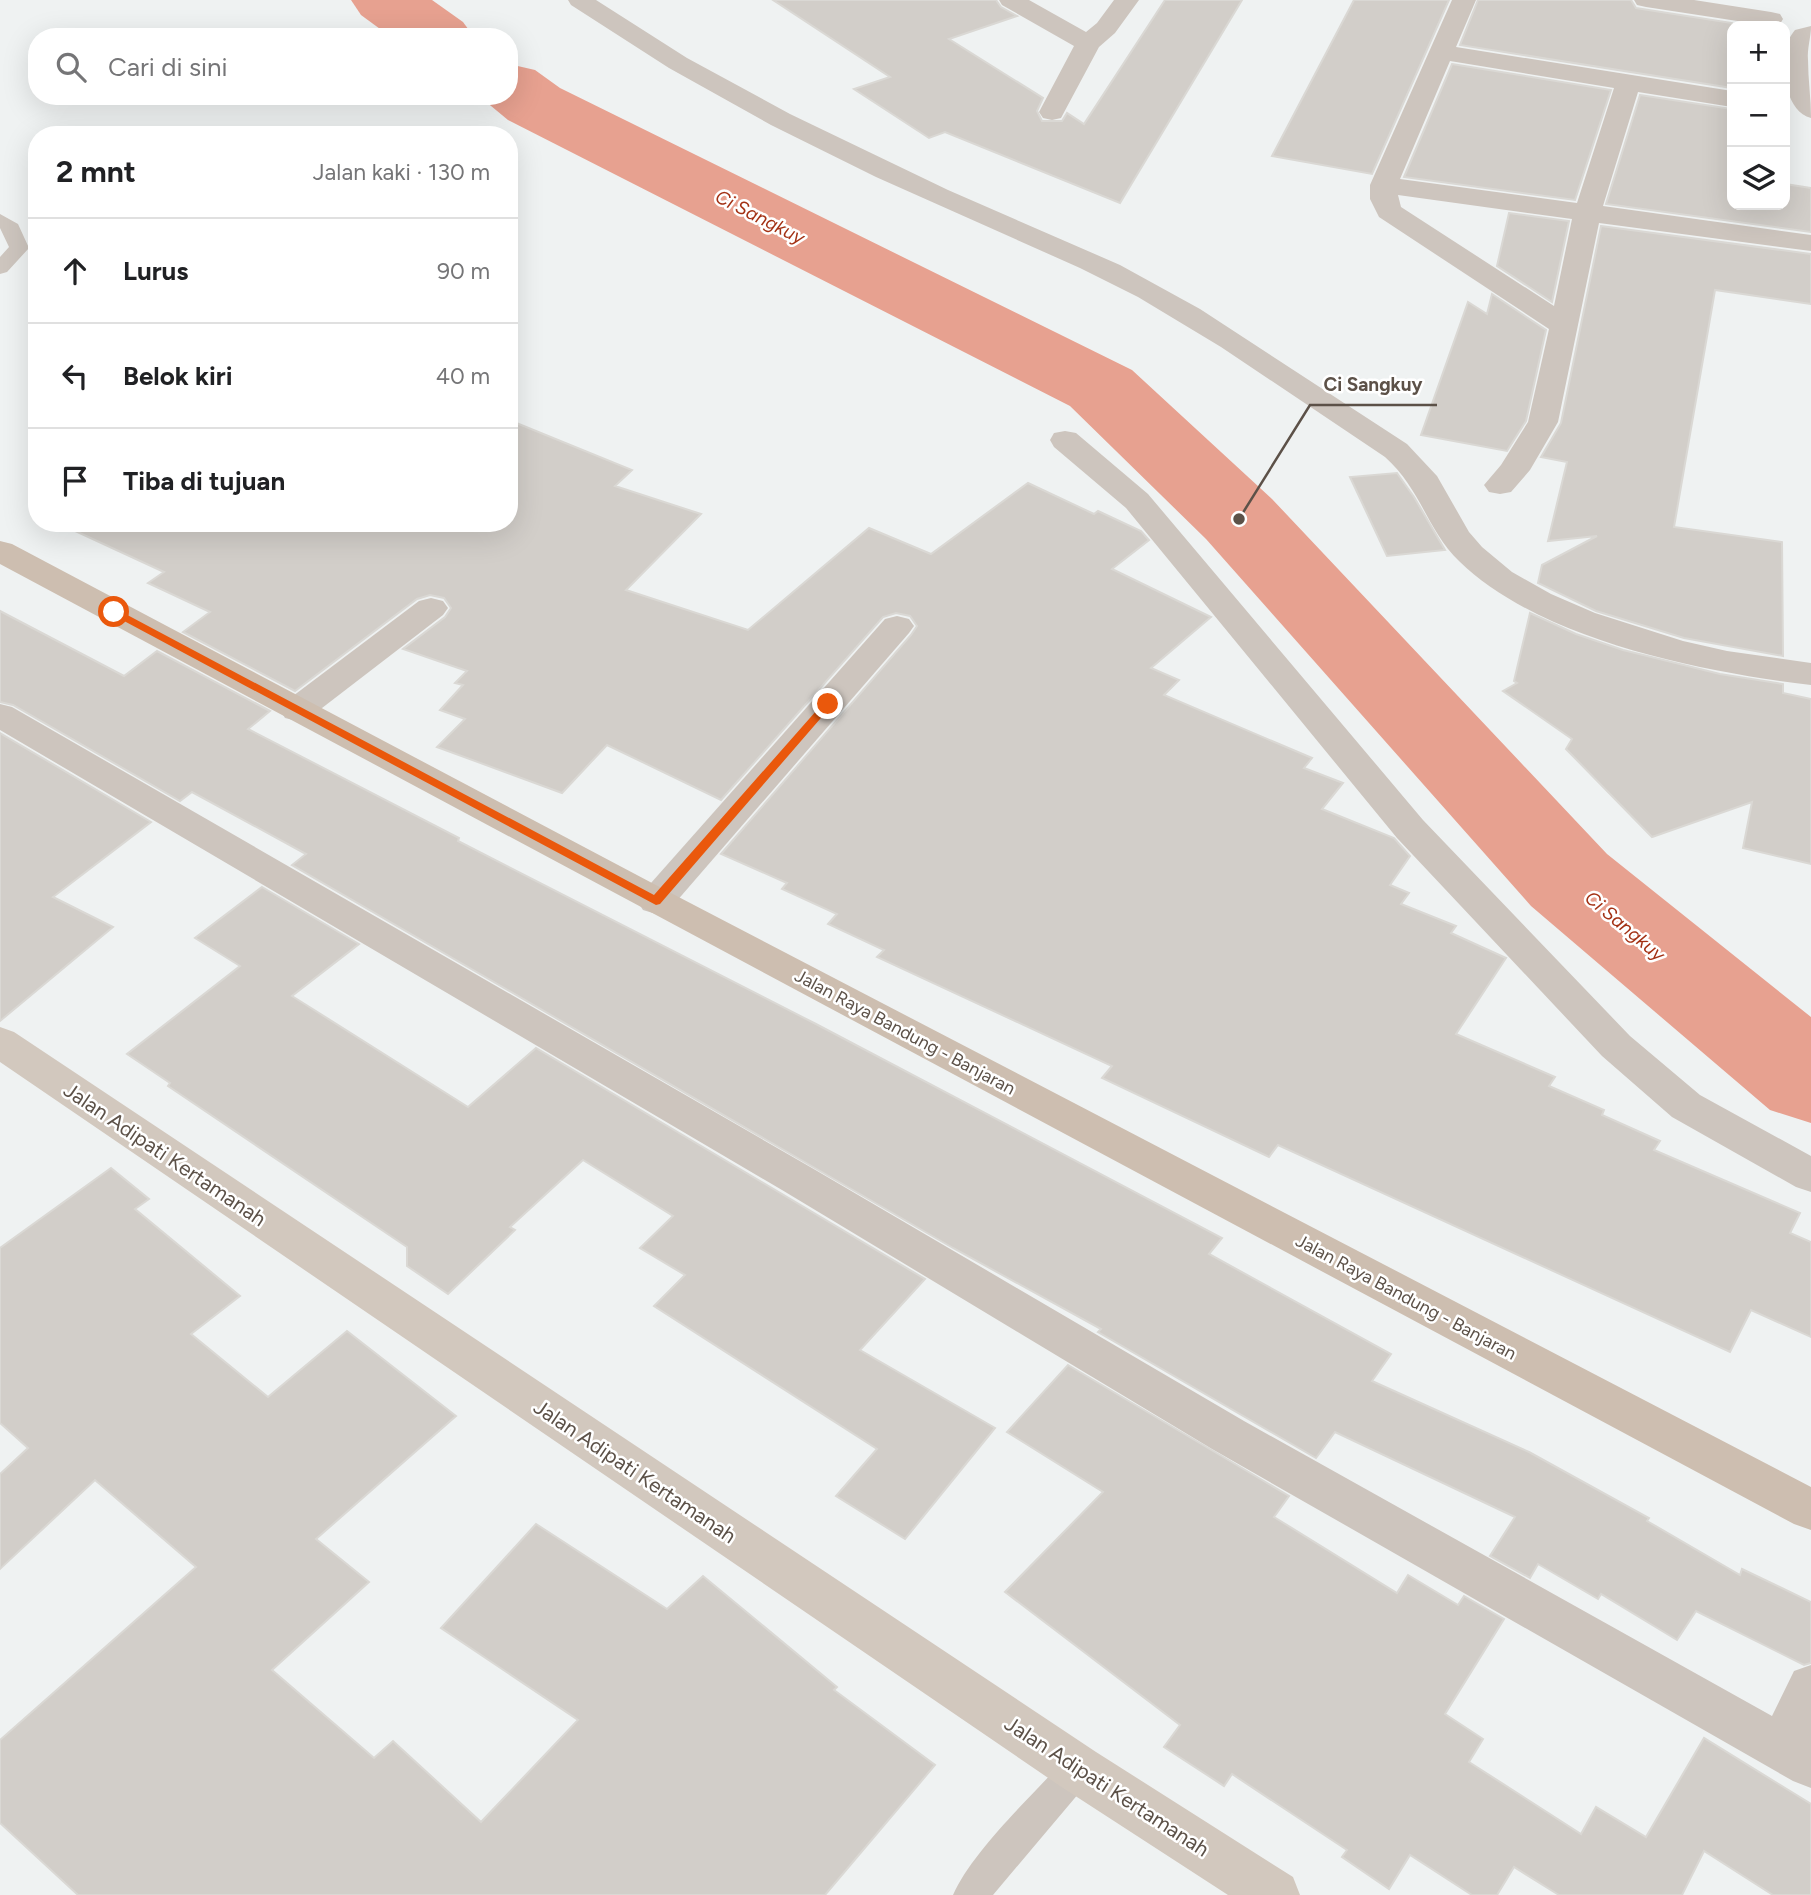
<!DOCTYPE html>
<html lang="id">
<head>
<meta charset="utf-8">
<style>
  :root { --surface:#fff; --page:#f2f2f2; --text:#202124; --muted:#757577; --line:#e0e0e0 }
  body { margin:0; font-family:Figtree,sans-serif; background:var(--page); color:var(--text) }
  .controls { position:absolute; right:21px; top:21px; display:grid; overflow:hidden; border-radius:14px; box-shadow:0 7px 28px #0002 }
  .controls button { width:63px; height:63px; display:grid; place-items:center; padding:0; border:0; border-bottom:2px solid var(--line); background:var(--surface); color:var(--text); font:35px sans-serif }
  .stop { position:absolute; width:21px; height:21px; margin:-16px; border:5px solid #ea580c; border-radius:50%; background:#fff }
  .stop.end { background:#ea580c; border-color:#fff; box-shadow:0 2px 7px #0008 }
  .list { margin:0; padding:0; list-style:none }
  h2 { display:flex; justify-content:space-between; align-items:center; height:91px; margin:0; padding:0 28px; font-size:30px }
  h2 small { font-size:23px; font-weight:400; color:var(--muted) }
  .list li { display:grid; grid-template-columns:46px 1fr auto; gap:21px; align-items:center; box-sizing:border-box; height:105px; padding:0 28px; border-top:2px solid var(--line) }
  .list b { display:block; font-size:26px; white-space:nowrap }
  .list em { font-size:23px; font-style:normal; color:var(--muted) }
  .icon { flex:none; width:38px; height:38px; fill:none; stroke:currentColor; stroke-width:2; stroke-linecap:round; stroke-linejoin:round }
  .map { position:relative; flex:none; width:1811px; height:1895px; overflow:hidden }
  .search { position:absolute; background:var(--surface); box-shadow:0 7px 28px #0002; left:28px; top:28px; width:490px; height:77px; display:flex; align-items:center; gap:18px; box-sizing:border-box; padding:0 24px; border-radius:28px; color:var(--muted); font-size:26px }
  .panel { position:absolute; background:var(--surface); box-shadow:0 7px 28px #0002; left:28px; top:126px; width:490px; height:406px; border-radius:28px }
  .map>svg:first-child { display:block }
</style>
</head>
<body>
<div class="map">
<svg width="1811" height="1895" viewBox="0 0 1811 1895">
  <rect width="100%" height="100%" fill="#eff2f2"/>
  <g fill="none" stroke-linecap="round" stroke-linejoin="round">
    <g fill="#e7a190" fill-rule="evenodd">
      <path d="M 351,0 L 432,0 L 463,22 L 474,37 L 391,37 L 361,15 Z"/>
      <path d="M 509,64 L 535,70 L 560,88 L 1132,370 L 1272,499 L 1607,854 L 1811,1017 L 1811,1123 L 1770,1110 L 1531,906 L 1206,539 L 1070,406 L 508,120 L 479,96 L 509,96 Z"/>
    </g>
  </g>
  <g fill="#d2cec9" stroke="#dad8d4" stroke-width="2">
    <path d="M 773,0 L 996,0 L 1001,7 L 1017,16 L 949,39 L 1043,98 L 1037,111 L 1042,121 L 1062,121 L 1067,113 L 1084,124 L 1165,0 L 1242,0 L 1120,203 L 945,132 L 929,138 L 854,89 L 890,77 Z"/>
    <path d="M 1354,0 L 1449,0 L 1372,174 L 1272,156 Z"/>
    <path d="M 1478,0 L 1631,0 L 1636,8 L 1732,23 L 1732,88 L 1460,45 Z"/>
    <path d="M 1452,64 L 1611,90 L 1575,200 L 1404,177 Z"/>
    <path d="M 1640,95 L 1732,109 L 1732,205 L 1785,205 L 1785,184 L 1811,188 L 1811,232 L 1606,204 Z"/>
    <path d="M 1509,213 L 1569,221 L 1552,302 L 1497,266 Z"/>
    <path d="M 1601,226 L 1811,254 L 1811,304 L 1715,290 L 1674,527 L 1782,542 L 1783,656 L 1684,638 L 1596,611 L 1538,583 L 1542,565 L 1597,536 L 1548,541 L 1567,462 L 1541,457 L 1561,423 Z"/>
    <path d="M 1492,294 L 1546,330 L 1526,421 L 1507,451 L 1421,435 L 1468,302 L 1487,314 Z"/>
    <path d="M 509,420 L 632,470 L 615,486 L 701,514 L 626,590 L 748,630 L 869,528 L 931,554 L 1028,483 L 1094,514 L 1098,511 L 1141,531 L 1149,540 L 1112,569 L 1211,617 L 1151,668 L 1179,680 L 1164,695 L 1312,758 L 1304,768 L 1343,783 L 1322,809 L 1394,838 L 1410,856 L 1390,885 L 1409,893 L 1401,904 L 1456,926 L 1451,933 L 1506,958 L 1456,1034 L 1555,1077 L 1549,1086 L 1604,1110 L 1602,1115 L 1660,1141 L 1654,1150 L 1800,1213 L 1790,1233 L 1811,1242 L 1811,1337 L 1751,1310 L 1730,1352 L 1278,1145 L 1269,1157 L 1102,1078 L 1112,1066 L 877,957 L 884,950 L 828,924 L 837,914 L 782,889 L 787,883 L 721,854 L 911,635 L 917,626 L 910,616 L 896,613 L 883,617 L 721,800 L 607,745 L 562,793 L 437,747 L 465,719 L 440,710 L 463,685 L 455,683 L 467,671 L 403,649 L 445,617 L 451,608 L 444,598 L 430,595 L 417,599 L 295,691 L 183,632 L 210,612 L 148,583 L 164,572 L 58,523 L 509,523 Z"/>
    <path d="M 1397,473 L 1414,497 L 1445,550 L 1387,556 L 1350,477 Z"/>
    <path d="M 0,611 L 124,676 L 157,651 L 270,711 L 248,729 L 459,838 L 458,841 L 816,1024 L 1222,1238 L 1209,1254 L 1391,1354 L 1372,1381 L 1529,1452 L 1649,1518 L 1647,1521 L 1740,1575 L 1742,1569 L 1811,1602 L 1811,1663 L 1804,1665 L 1696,1611 L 1677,1640 L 1601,1594 L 1598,1599 L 1538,1564 L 1530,1578 L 1490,1556 L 1515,1517 L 1335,1432 L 1316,1458 L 1098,1332 L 1101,1329 L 953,1248 L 292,865 L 306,854 L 192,792 L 180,801 L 13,705 L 0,702 Z"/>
    <path d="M 1530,613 L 1576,634 L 1623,650 L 1720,674 L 1783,684 L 1783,693 L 1811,699 L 1811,864 L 1743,848 L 1752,802 L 1652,837 L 1566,749 L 1572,739 L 1503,691 L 1517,683 L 1514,681 Z"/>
    <path d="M 0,733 L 151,822 L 53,897 L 113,927 L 0,1021 Z"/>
    <path d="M 262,887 L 359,944 L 292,996 L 468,1107 L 536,1048 L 925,1279 L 860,1350 L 995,1428 L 905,1539 L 836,1496 L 877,1449 L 654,1306 L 685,1275 L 640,1248 L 673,1216 L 583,1160 L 510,1227 L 515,1230 L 448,1294 L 407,1266 L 407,1247 L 168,1086 L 170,1083 L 127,1054 L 240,966 L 195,938 Z"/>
    <path d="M 111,1168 L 149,1199 L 135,1209 L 240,1296 L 191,1334 L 268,1397 L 347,1331 L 456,1416 L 316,1539 L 369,1582 L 272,1670 L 374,1758 L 393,1741 L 481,1822 L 578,1720 L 441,1628 L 536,1524 L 667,1609 L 703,1576 L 837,1687 L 834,1690 L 935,1765 L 825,1895 L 78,1895 L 0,1823 L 0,1740 L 196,1567 L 95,1480 L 0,1569 L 0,1474 L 28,1448 L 0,1423 L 0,1248 Z"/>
    <path d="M 1068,1365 L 1289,1496 L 1274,1517 L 1397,1593 L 1408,1575 L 1458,1605 L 1464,1596 L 1504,1619 L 1445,1714 L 1483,1739 L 1469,1762 L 1581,1834 L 1596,1807 L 1646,1837 L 1704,1738 L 1811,1804 L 1811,1895 L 1773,1895 L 1704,1851 L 1682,1895 L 1559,1895 L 1514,1867 L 1497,1895 L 1472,1895 L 1410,1855 L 1389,1889 L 1342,1857 L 1347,1850 L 1232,1774 L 1224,1786 L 1164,1747 L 1180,1725 L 1005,1592 L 1103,1492 L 1007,1432 Z"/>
  </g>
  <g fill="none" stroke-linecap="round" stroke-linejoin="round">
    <g fill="#cdc5be" fill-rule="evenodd">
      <path d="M 0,214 L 18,224 L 29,248 L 7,272 L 0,274 L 0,257 L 9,247 L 0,228 Z"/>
      <path d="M 1078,1753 L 1090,1758 L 1095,1769 L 1090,1780 L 993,1895 L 953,1895 C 973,1850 1032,1796 1066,1758 Z"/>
    </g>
    <g fill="#cdc5be" fill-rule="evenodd">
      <path d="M 568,0 L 596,0 L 687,58 L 790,114 L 948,190 L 1120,265 L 1200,309 L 1407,444 L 1437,476 L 1469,532 L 1482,547 L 1512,572 L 1551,594 L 1595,613 L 1683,641 L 1727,651 L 1811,663 L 1811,685 C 1701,672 1540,640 1459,561 C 1427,530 1421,489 1385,457 L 1221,347 L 1138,297 L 1080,268 L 876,177 L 771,125 L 669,68 L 571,5 Z"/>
      <path d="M 999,0 L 1029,0 L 1086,32 L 1097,23 L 1114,0 L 1139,0 L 1115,33 L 1099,47 L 1061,118 L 1052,120 L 1043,118 L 1039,112 L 1074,46 L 1002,5 Z"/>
      <path d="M 1452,0 L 1476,0 L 1456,47 L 1732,91 L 1732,107 L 1638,92 L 1603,206 L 1811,235 L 1811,251 L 1599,223 L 1558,422 L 1530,470 L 1511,492 L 1500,494 L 1489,492 L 1484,485 L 1501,465 L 1528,422 L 1549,329 L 1379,217 L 1370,199 L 1370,185 ZM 1450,61 L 1614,88 L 1577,203 L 1400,179 ZM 1398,195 L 1572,219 L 1554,306 L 1401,207 Z"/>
      <path d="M 1634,0 L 1694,0 L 1771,12 L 1780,14 L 1783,19 L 1780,24 L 1770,26 L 1646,7 L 1637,5 Z"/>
      <path d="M 1811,26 C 1811,37 1807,49 1808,60 C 1808,79 1811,98 1811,118 C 1787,112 1781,72 1785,50 C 1786,43 1791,35 1795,30 Z"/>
      <path d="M 1065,431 L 1076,433 L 1148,494 L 1423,820 L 1630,1036 L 1700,1095 L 1811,1156 L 1811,1192 L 1796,1187 L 1672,1117 L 1602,1056 L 1397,838 L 1126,508 L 1054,447 L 1050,440 L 1054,433 Z"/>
      <path d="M 431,598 L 443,601 L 448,608 L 443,615 L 309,718 L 297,721 L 285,718 L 280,710 L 285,702 L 419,601 Z"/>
      <path d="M 897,616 L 909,619 L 914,626 L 909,633 L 669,910 L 656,914 L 643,910 L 637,901 L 643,892 L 885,619 Z"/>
      <path d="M 0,704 L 12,707 L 812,1168 L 1244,1421 L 1772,1716 L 1794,1671 L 1811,1665 L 1811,1788 L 1793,1781 L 1212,1449 L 782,1190 L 0,730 Z"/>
    </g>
    <path fill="#d2c8be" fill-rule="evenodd" d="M 0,1027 L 14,1032 L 1096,1752 L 1293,1877 L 1300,1895 L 1228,1895 L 1060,1786 L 0,1062 Z"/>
    <path fill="#cdbeb0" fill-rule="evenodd" d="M 0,541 L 12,544 L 669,892 L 1811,1487 L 1811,1530 L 1794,1524 L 0,564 Z"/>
  </g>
  <path fill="#ea580c" d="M 111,610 L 118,610 L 654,895 L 824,702 L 833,704 L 660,904 L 656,905 L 111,614 Z"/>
  <g text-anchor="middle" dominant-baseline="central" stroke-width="5" stroke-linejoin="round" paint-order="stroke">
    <g font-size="18" fill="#5c5148" stroke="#fff">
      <text transform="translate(905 1032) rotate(28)">Jalan Raya Bandung - Banjaran</text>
      <text transform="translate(1406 1297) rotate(28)">Jalan Raya Bandung - Banjaran</text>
    </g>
    <g font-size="19" font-style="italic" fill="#a33114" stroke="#fff">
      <text transform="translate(760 217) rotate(27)">Ci Sangkuy</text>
      <text transform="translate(1625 926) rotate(40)">Ci Sangkuy</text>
    </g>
    <g font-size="21" fill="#5c5148" stroke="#fff">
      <text transform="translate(165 1154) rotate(34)">Jalan Adipati Kertamanah</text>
      <text transform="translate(635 1471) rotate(34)">Jalan Adipati Kertamanah</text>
      <text transform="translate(1107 1786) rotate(33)">Jalan Adipati Kertamanah</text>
    </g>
  </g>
  <path fill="none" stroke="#5c5148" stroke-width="2.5" d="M1239 519L1310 405H1437"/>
  <circle fill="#5c5148" stroke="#fff" stroke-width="2.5" cx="1239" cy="519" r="7"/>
  <g font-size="19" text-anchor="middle" font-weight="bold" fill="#5c5148" stroke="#fff" stroke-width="5" stroke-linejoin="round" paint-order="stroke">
    <text x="1373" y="391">Ci Sangkuy</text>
  </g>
</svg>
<div class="controls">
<button>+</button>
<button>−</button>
<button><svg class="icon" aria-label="layers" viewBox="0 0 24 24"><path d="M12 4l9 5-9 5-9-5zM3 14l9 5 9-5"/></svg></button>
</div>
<div class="stop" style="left:114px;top:612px"></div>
<div class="stop end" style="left:828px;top:704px"></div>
<div class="search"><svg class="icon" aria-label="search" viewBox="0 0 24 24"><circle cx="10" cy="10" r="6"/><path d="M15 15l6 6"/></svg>Cari di sini</div>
<section class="panel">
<h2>2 mnt<small>Jalan kaki · 130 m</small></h2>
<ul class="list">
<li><svg class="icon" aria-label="ahead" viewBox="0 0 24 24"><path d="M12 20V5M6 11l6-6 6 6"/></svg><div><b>Lurus</b></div><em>90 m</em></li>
<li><svg class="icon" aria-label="left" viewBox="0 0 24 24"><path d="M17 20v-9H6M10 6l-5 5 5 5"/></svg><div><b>Belok kiri</b></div><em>40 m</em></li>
<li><svg class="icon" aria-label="arrive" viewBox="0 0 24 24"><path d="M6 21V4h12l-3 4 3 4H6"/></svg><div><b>Tiba di tujuan</b></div></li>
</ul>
</section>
</div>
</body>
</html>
